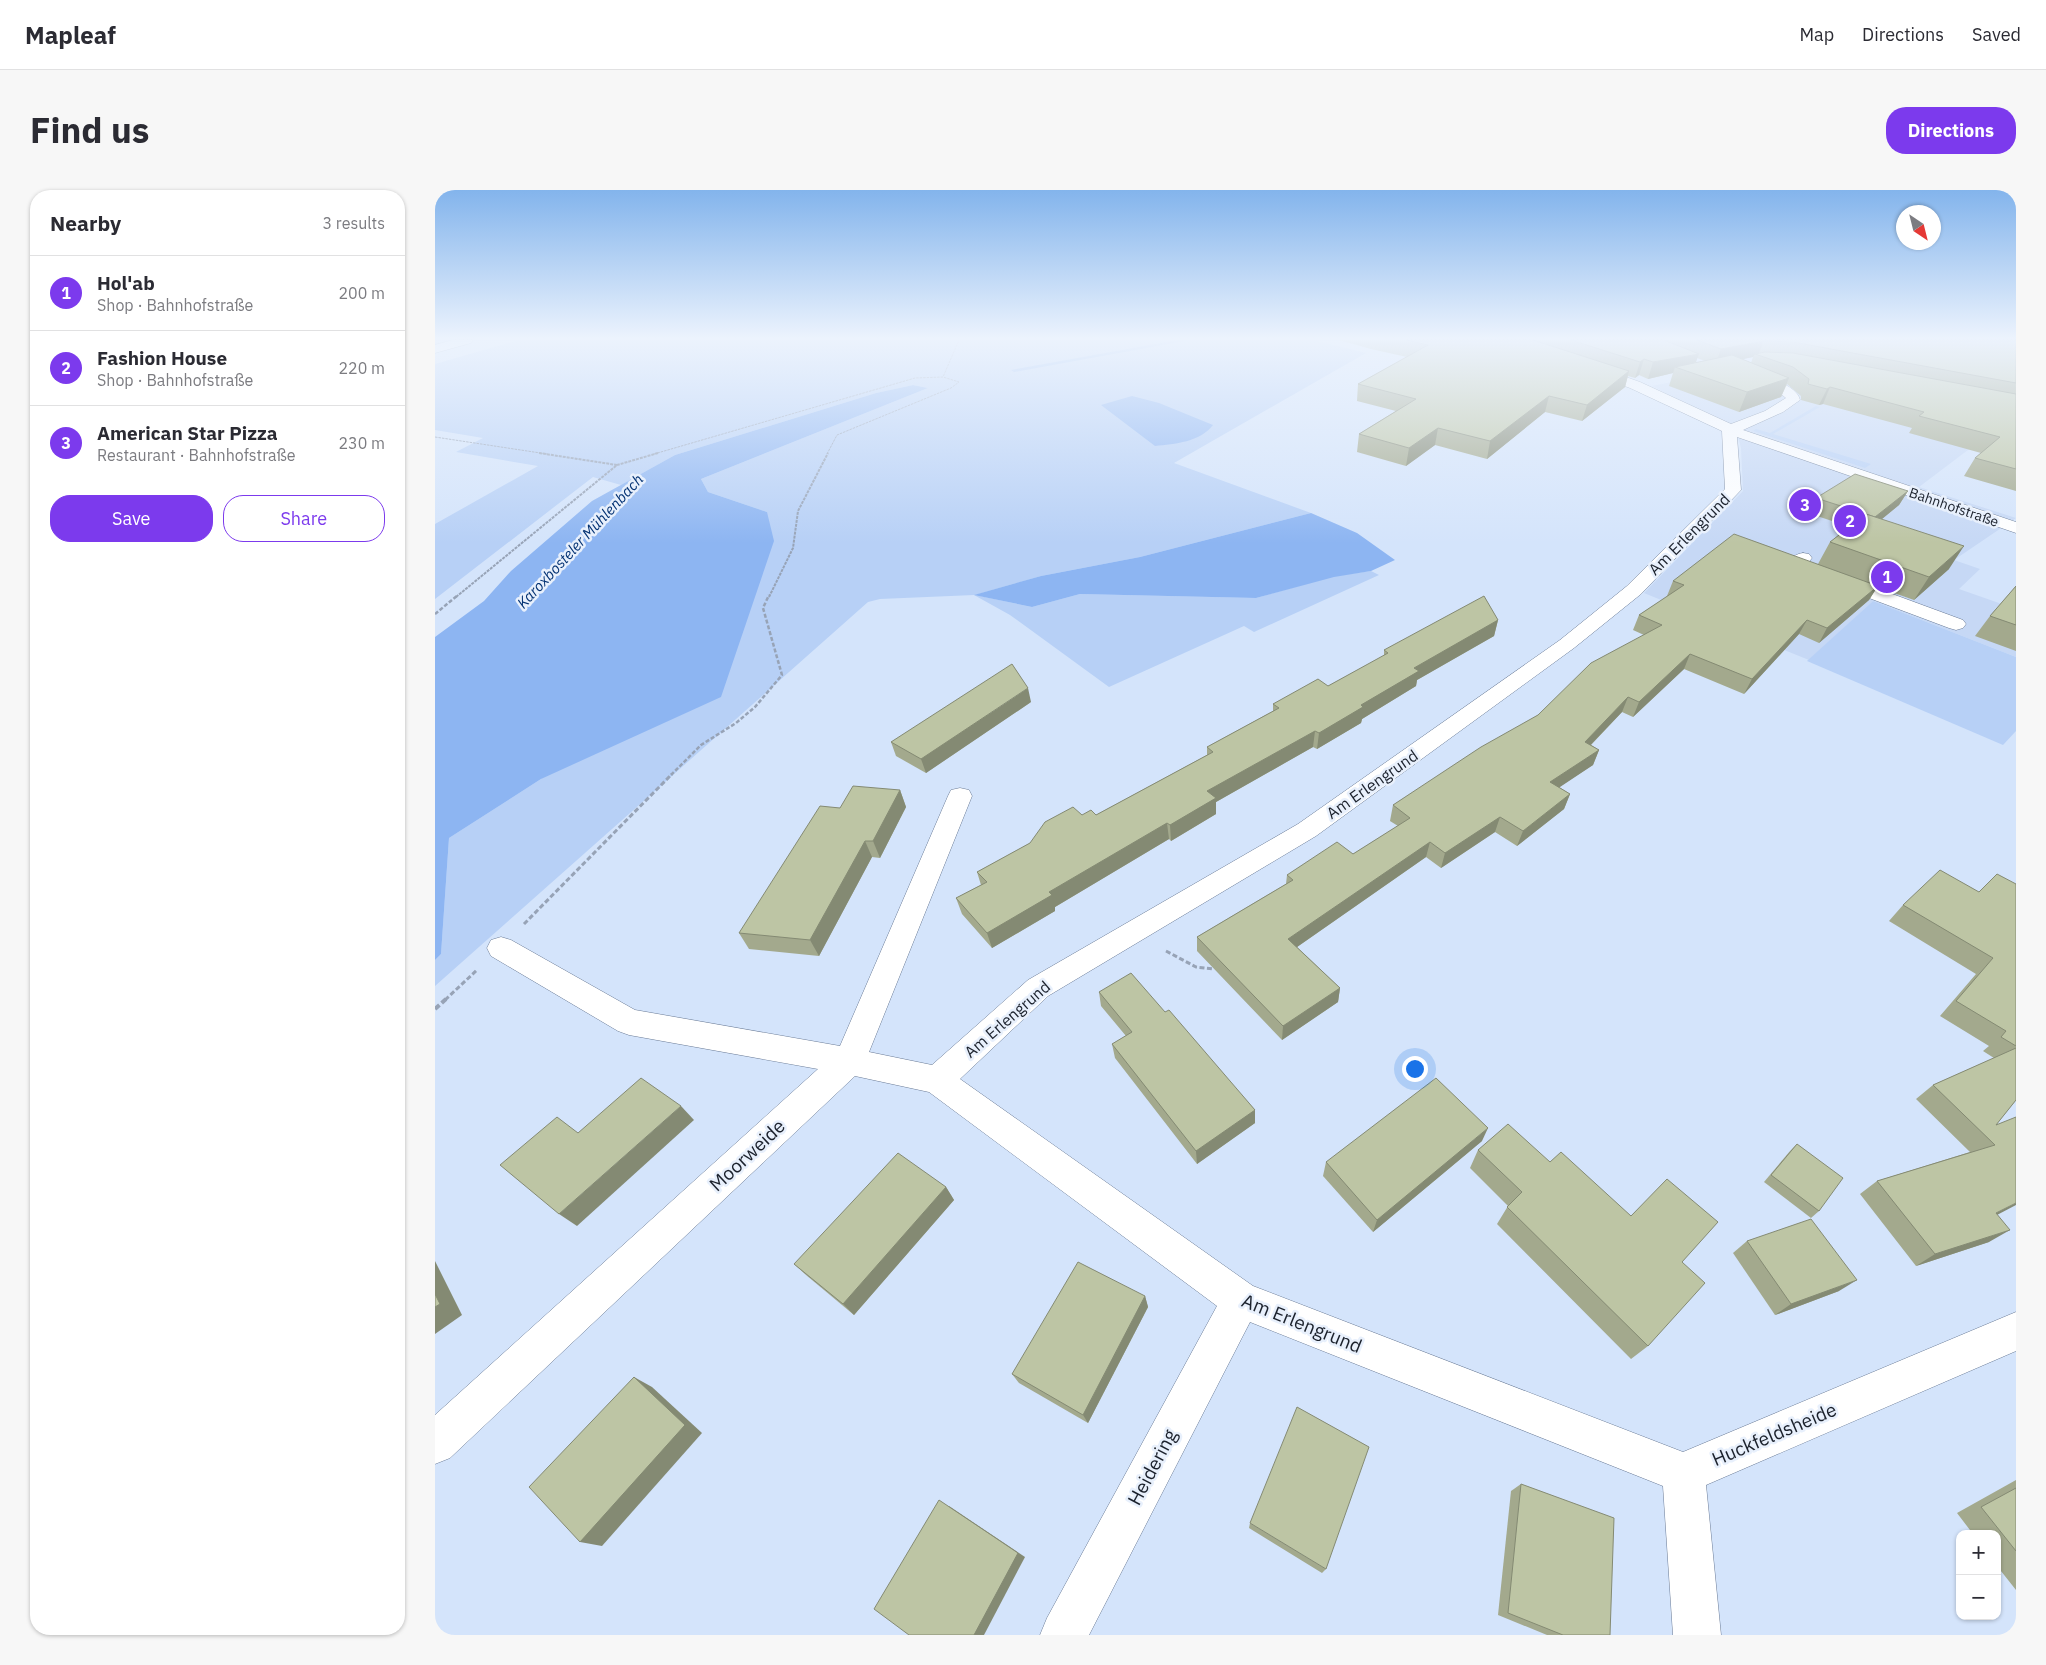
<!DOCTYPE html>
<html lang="en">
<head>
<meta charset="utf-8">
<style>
  :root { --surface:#fff; --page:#f7f7f7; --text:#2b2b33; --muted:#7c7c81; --line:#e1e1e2; --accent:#7c3aed }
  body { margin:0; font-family:"IBM Plex Sans",sans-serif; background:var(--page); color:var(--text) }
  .controls { position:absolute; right:15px; bottom:15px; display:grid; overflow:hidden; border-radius:10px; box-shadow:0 1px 4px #0004 }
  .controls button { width:45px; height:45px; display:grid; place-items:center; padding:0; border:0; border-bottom:1px solid var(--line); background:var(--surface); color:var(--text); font:25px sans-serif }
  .compass { position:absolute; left:1461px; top:15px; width:45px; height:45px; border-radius:50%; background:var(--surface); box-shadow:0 1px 4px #0004; rotate:145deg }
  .you { position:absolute; left:979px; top:878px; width:18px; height:18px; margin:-12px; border:4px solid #fff; border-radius:50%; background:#1a73e8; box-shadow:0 0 0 8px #1a73e833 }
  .badge { display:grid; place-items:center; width:32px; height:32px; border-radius:50%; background:var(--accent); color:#fff; font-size:16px; font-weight:700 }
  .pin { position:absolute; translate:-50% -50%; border:2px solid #fff; box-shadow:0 1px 5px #0006 }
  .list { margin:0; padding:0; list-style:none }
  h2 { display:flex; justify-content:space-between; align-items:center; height:65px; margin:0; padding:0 20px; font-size:21px }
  h2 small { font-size:16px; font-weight:400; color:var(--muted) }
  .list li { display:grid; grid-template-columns:32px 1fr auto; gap:15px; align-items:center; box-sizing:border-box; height:75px; padding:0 20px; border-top:1px solid var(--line) }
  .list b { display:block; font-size:19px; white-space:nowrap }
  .list p { margin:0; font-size:16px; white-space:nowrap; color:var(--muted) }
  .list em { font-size:16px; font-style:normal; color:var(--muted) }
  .actions { display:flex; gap:10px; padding:15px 20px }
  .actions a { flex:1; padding:11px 0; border:1px solid var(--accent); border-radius:20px; text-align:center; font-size:18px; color:var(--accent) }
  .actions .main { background:var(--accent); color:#fff }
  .map { position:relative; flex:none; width:1581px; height:1445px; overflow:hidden; border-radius:20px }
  header { display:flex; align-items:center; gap:30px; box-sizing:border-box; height:70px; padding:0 25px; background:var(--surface); border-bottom:1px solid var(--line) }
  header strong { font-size:24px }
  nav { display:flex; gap:28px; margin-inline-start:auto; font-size:18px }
  .intro { display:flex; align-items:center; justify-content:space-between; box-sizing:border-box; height:120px; padding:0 30px }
  h1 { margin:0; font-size:35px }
  .button { padding:12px 22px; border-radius:20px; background:var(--accent); color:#fff; font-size:18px; font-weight:700 }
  main { display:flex; gap:30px; padding:0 30px }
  aside { flex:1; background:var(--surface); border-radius:20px; box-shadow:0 1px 4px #0004 }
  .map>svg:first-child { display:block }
</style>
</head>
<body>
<header>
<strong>Mapleaf</strong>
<nav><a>Map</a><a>Directions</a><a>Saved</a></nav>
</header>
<div class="intro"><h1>Find us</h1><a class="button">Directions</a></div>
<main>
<aside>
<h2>Nearby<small>3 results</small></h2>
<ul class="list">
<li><span class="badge">1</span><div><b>Hol'ab</b><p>Shop · Bahnhofstraße</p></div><em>200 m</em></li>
<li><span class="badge">2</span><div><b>Fashion House</b><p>Shop · Bahnhofstraße</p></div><em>220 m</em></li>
<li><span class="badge">3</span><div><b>American Star Pizza</b><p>Restaurant · Bahnhofstraße</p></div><em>230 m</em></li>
</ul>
<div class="actions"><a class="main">Save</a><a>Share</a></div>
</aside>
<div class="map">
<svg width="1581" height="1445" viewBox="0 0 1581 1445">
  <rect width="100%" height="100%" fill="#d4e4fb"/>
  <path fill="#c6d8f5" d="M 1326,174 L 1574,229 L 1484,297 L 1581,328 L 1519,370 L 1545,379 L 1524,399 L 1581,419 L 1581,467 L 1438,411 L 1374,470 L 1209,403 L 1308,301 L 1306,258 L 1301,240 L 1217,196 Z"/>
  <g fill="#b7d0f6">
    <path d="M 84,150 L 878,150 L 931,163 L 739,273 L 876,323 L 705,367 L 606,386 L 540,405 L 597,417 L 645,404 L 821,408 L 899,386 L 936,381 L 944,385 L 819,442 L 809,436 L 674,497 L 575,425 L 539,405 L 445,409 L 433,412 L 0,796 L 0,770 L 6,764 L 14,648 L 106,589 L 332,322 L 273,302 L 266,289 L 493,198 L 478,195 L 441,203 L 240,265 L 186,295 L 158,287 L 0,409 L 0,334 L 103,276 L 21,262 L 48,248 L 0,240 L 0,174 Z"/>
    <path d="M 1381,216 L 1385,217 L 1338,244 L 1436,274 L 1430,278 L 1318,241 L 1321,239 L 1335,243 Z"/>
    <path d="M 1438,411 L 1581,467 L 1581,541 L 1568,555 L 1372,471 Z"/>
  </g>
  <g fill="#8db5f2">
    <path d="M 478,195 L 493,198 L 266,289 L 273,302 L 332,322 L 339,351 L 286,507 L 106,589 L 14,648 L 6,764 L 0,770 L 0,447 L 49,411 L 76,381 L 157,311 L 240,265 L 441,203 Z"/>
    <path d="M 697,206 L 724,213 L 778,235 C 765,252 740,254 720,256 L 666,215 Z"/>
    <path d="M 876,323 L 922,343 L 960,370 L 936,381 L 899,387 L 821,408 L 645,404 L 597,417 L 539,405 L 606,386 L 705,367 Z"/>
  </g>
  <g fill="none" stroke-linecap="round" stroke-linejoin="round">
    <path fill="#8db5f2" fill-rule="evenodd" d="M 743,150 L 755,150 L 579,182 L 576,180 Z"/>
    <defs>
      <g id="minor">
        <path d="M 18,150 L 38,150 L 36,153 L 0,163 L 0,155 Z"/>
        <path d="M 1157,175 L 1205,192 L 1296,234 L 1330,221 L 1351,208 L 1346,204 L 1309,189 L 1308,186 L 1314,182 L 1319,183 C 1332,188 1362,195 1365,210 L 1348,222 L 1308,240 L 1581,332 L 1581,343 L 1302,247 L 1306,300 L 1206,404 L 1139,458 L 881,646 L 613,806 L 525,889 L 818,1096 L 1248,1262 L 1581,1122 L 1581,1161 L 1271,1295 L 1286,1445 L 1238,1445 L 1228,1296 L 815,1132 L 654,1445 L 605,1445 L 612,1428 L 782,1116 L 494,902 L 420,886 L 15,1268 L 0,1274 L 0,1225 L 383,879 L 194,845 L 183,841 L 56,766 L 52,758 L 56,750 L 66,747 L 76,750 L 200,820 L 405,856 L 513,606 L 516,600 L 525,598 L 534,600 L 537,606 L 434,862 L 497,875 L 593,790 L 863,634 L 1125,450 L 1192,396 L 1290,299 L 1287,241 L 1195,198 L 1152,182 L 1151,179 Z"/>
        <path d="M 1368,363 L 1374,364 L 1377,368 L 1373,373 L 1528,430 L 1531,434 L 1528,438 L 1521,440 L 1514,438 L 1354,378 L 1351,374 C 1355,368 1361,364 1368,363 Z"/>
      </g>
    </defs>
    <use href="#minor" stroke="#6a7b96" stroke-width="1"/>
    <g stroke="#97a3b6" stroke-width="1" stroke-dasharray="2.5 1" stroke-linecap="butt">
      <path d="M 0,247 L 112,264"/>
      <path d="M 219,264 L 480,188 L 508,187 L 524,150"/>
      <path d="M 392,264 L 402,245 L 516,198 L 524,192 L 508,187"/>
    </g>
    <g stroke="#97a3b6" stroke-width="2" stroke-dasharray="3 1" stroke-linecap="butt">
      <path d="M 104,263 L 182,275"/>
      <path d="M 21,407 L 182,275 L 223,263"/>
      <path d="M 334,407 L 358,358 L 363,321 L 393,263"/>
    </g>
    <g stroke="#97a3b6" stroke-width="2.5" stroke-dasharray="4 2" stroke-linecap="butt">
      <path d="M 0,424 L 23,405"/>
      <path d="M 236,585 L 266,555 L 301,533 L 320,517 L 347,485 L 328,418 L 334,405"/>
    </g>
    <g stroke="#97a3b6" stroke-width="3" stroke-dasharray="5 2.5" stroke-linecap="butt">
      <path d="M 89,734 L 237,584"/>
      <path d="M 731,761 L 761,777 L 779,779"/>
      <path d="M 10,810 L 42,780"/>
    </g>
    <path stroke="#97a3b6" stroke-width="4" stroke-dasharray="6 3" stroke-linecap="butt" d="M 0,819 L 11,809"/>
    <use href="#minor" fill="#fff" fill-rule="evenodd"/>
  </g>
  <g fill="#a3a98d" fill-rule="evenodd">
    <path d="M 904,150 L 1581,150 L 1581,301 L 1529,286 L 1540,268 L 1546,263 L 1474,243 L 1477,238 L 1388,214 L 1384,215 L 1366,210 L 1366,206 L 1352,194 L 1346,207 L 1304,222 L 1234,196 L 1238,183 L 1213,189 L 1204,185 L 1200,188 L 1193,186 L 1190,197 L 1147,231 L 1110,222 L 1052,269 L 1000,255 L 971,276 L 922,262 L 924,244 L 961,221 L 922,211 L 923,194 L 972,167 L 936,159 ZM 1318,167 L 1316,173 L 1307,169 ZM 1262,168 L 1270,171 L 1261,173 Z"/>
    <path d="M 1473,301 L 1464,315 L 1447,329 L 1514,379 L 1479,410 L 1442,397 L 1434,410 L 1384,453 L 1364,444 L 1309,504 L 1249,479 L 1198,527 L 1187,522 L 1156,555 L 1164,560 L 1158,575 L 1124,597 L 1135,604 L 1129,619 L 1082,656 L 1060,642 L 1006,678 L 991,667 L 862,757 L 905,798 L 903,812 L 847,850 L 762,761 L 762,747 L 851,694 L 852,685 L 918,664 L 963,636 L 955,631 L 958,615 L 1103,525 L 1209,445 L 1198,440 L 1204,425 L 1233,406 L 1232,406 L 1238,391 L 1383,374 L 1395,352 L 1415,337 L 1373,323 L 1381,308 Z"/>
    <path d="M 1581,396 L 1581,461 L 1540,446 L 1555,426 Z"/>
    <path d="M 1063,430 L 1059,446 L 982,490 L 981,496 L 927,529 L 926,533 L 882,559 L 878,557 L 781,612 L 781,624 L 736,651 L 734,649 L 620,717 L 620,721 L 557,758 L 527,724 L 521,708 L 546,695 L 542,682 L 647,625 L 661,625 L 772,565 L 772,557 L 838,521 L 838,514 L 893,496 L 949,466 L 949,460 Z"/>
    <path d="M 596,512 L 491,583 L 461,566 L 456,552 Z"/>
    <path d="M 465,600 L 471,617 L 445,668 L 437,667 L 384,766 L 314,759 L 304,743 L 405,618 Z"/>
    <path d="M 1581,694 L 1581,910 L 1561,935 L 1562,1025 L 1554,1052 L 1481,1076 L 1425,1004 L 1442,991 L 1535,962 L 1481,909 L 1498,895 L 1559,868 L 1548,861 L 1554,856 L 1505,826 L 1541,784 L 1454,731 L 1468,715 L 1544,702 Z"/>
    <path d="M 664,802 L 730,822 L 820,920 L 820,933 L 762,974 L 680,868 L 677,854 L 691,846 L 666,816 Z"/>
    <path d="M 1047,951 L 938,1042 L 888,986 L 891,972 Z"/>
    <path d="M 1362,954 L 1384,1021 L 1376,1028 L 1329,992 L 1355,961 Z"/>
    <path d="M 1043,960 L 1115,972 L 1247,1072 L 1213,1156 L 1196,1169 L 1062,1034 L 1073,1016 L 1035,978 Z"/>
    <path d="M 511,997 L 519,1010 L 419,1125 L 371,1085 L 359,1074 Z"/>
    <path d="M 1312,1051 L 1404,1101 L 1340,1125 L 1298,1063 Z"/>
    <path d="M 710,1106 L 713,1117 L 653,1233 L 584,1193 L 577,1184 Z"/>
    <path d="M 1581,1290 L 1581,1400 L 1562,1376 L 1562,1344 L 1538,1344 L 1522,1323 Z"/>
    <path d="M 1086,1294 L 1175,1445 L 1112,1445 L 1063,1425 L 1076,1301 Z"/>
    <path d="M 815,1333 L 891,1379 L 887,1383 L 814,1338 Z"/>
  </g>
  <g fill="#848a73">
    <path d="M 1329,151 L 1323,165 L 1320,164 L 1318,167 L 1280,175 L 1286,159 Z"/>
    <path d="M 1264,164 L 1258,179 L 1240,177 L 1238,183 L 1213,189 L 1218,172 Z"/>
    <path d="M 1209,169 L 1204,185 L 1200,188 L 1205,172 Z"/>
    <path d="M 1194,181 L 1190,197 L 1147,231 L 1152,215 Z"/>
    <path d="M 1354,188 L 1346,207 L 1304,222 L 1312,202 Z"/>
    <path d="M 1395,197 L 1388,214 L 1384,215 L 1392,199 Z"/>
    <path d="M 1114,206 L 1110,222 L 1052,269 L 1055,251 Z"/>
    <path d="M 1003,238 L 1000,255 L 971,276 L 974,258 Z"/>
    <path d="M 1473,301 L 1464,315 L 1431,342 L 1440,327 Z"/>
    <path d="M 1529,356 L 1514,379 L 1479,410 L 1494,387 Z"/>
    <path d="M 1443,396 L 1434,410 L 1384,453 L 1392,438 Z"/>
    <path d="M 1063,430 L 1059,446 L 982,490 L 981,496 L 927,529 L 926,533 L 882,559 L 884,543 L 979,478 Z"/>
    <path d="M 1372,430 L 1364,444 L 1309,504 L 1317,489 Z"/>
    <path d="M 1255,464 L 1249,479 L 1198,527 L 1204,512 Z"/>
    <path d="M 593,498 L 596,512 L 491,583 L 486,569 Z"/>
    <path d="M 1193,507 L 1187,522 L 1144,567 L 1150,552 Z"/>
    <path d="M 880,541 L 878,557 L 781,612 L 781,624 L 736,651 L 735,635 L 772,601 Z"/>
    <path d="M 1164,560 L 1158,575 L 1110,607 L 1115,592 Z"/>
    <path d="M 465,600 L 471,617 L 445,668 L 438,651 Z"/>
    <path d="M 1135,604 L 1129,619 L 1082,656 L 1088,641 Z"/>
    <path d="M 1065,627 L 1060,642 L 1006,678 L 1010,663 Z"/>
    <path d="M 732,633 L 734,649 L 620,717 L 620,721 L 557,758 L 552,743 L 614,702 Z"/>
    <path d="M 430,651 L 437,667 L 384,766 L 375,750 Z"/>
    <path d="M 995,652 L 991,667 L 852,764 L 853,749 Z"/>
    <path d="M 905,798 L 903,812 L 847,850 L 848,836 Z"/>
    <path d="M 246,916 L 259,930 L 142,1036 L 124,1024 Z"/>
    <path d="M 820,920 L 820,933 L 762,974 L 761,961 Z"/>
    <path d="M 1053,938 L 1047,951 L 938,1042 L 942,1030 Z"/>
    <path d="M 511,997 L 519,1010 L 419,1125 L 408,1114 Z"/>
    <path d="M 1581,1013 L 1581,1015 L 1541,1036 L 1561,1023 Z"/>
    <path d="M 1575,1040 L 1554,1052 L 1481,1076 L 1500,1064 Z"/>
    <path d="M 0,1071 L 27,1125 L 0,1144 Z"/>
    <path d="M 1422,1090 L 1404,1101 L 1340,1125 L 1356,1114 Z"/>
    <path d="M 710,1106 L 713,1117 L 653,1233 L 648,1225 Z"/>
    <path d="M 199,1187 L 217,1197 L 267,1243 L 167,1356 L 145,1352 Z"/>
    <path d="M 514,1316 L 590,1367 L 549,1445 L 539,1445 Z"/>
  </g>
  <g fill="#bdc5a4" stroke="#848a73">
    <path d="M 971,150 L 1098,150 L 1194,181 L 1152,215 L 1114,206 L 1055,251 L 1003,238 L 974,258 L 924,244 L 981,209 L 923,194 L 993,155 Z"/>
    <path d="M 1136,150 L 1229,150 L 1264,164 L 1218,172 L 1209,169 L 1205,172 Z"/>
    <path d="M 1262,150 L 1581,150 L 1581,193 L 1358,152 L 1329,151 L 1286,159 Z"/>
    <path d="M 1330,162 L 1358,163 L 1581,204 L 1581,279 L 1540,268 L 1565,247 L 1484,226 L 1489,222 L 1395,197 L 1392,199 L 1373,194 L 1374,189 L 1358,177 L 1320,164 Z"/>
    <path d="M 1297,165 L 1354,188 L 1312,202 L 1240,177 Z"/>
    <path d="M 1420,284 L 1473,301 L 1440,327 L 1381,308 Z"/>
    <path d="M 1431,324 L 1529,356 L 1494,387 L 1395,352 Z"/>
    <path d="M 1299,344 L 1443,396 L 1392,438 L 1372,430 L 1317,489 L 1255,464 L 1204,512 L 1193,507 L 1150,552 L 1164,560 L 1115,592 L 1135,604 L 1088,641 L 1065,627 L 1010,663 L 995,652 L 853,749 L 905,798 L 848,836 L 762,747 L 858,690 L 852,685 L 902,652 L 918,664 L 975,628 L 958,615 L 1046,557 L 1103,525 L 1156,473 L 1227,435 L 1204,425 L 1249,395 L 1238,391 Z"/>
    <path d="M 1581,396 L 1581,435 L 1555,426 Z"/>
    <path d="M 1049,406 L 1063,430 L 979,478 L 984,481 L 926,515 L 928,517 L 884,543 L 880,541 L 772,601 L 781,608 L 735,635 L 732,633 L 614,702 L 617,705 L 552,743 L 521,708 L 552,692 L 542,682 L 595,653 L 610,632 L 638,617 L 647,625 L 656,620 L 661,625 L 778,562 L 772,557 L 844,518 L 838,514 L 883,489 L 893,496 L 953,463 L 949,460 Z"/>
    <path d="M 577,474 L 593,498 L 486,569 L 456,552 Z"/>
    <path d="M 418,596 L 465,600 L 438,651 L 430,651 L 375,750 L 304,743 L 385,616 L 405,618 Z"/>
    <path d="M 1505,680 L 1544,702 L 1562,684 L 1581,694 L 1581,856 L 1566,847 L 1571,841 L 1521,811 L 1558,768 L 1468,715 Z"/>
    <path d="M 696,783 L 730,822 L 734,820 L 820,920 L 761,961 L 677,854 L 697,842 L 664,802 Z"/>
    <path d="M 1581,858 L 1581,910 L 1561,935 L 1581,927 L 1581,1013 L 1561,1023 L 1575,1040 L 1500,1064 L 1442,991 L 1560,955 L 1498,895 Z"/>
    <path d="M 206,888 L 246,916 L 124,1024 L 65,975 L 122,927 L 143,943 Z"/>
    <path d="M 1001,888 L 1053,938 L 942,1030 L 891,972 Z"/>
    <path d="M 1073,934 L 1115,972 L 1126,962 L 1196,1026 L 1232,989 L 1283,1032 L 1247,1072 L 1270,1093 L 1213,1156 L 1072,1017 L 1087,1002 L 1043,960 Z"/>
    <path d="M 1362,954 L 1408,988 L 1384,1021 L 1336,985 Z"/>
    <path d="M 463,963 L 511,997 L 408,1114 L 359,1074 Z"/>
    <path d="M 1376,1029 L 1422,1090 L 1356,1114 L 1312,1051 Z"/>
    <path d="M 643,1072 L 710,1106 L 648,1225 L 577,1184 Z"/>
    <path d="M 0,1104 L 5,1114 L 0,1117 Z"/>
    <path d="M 199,1187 L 250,1235 L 145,1352 L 94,1297 Z"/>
    <path d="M 862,1217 L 934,1257 L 891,1379 L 815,1333 Z"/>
    <path d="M 1086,1294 L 1179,1328 L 1175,1445 L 1128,1445 L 1073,1423 Z"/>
    <path d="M 1581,1298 L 1581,1361 L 1546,1317 Z"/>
    <path d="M 504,1310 L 583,1363 L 539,1445 L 474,1445 L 439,1419 Z"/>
  </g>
  <linearGradient id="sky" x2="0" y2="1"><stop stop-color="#83b4ec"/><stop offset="0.42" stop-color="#ecf3fd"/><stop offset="1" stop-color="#ecf3fd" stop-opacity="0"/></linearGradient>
  <rect width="1581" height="353" fill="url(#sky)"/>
  <g text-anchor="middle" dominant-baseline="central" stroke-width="5" stroke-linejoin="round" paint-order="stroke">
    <g font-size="14" fill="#1b212c" stroke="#e8f0fc">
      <text transform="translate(1519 317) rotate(19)">Bahnhofstraße</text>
    </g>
    <g font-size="15" font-style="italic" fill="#053374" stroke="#e8f0fc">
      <text transform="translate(145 351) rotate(-47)">Karoxbosteler Mühlenbach</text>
    </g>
    <g font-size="16" fill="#1b212c" stroke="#e8f0fc">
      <text transform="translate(1254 344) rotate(-45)">Am Erlengrund</text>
      <text transform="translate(937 594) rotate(-35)">Am Erlengrund</text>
      <text transform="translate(572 829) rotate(-41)">Am Erlengrund</text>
    </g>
    <g font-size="19" fill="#1b212c" stroke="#e8f0fc">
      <text transform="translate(312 965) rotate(-43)">Moorweide</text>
      <text transform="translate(867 1133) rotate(22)">Am Erlengrund</text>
      <text transform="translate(1339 1244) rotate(-23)">Huckfeldsheide</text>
      <text transform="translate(717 1277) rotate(-62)">Heidering</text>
    </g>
  </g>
</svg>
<div class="controls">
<button>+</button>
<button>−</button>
</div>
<svg class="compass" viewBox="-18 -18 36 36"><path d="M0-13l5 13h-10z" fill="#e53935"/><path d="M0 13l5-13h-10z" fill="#7c7c81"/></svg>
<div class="you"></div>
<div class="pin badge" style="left:1452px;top:387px">1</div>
<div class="pin badge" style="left:1415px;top:331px">2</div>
<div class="pin badge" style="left:1370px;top:315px">3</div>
</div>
</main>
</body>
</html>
